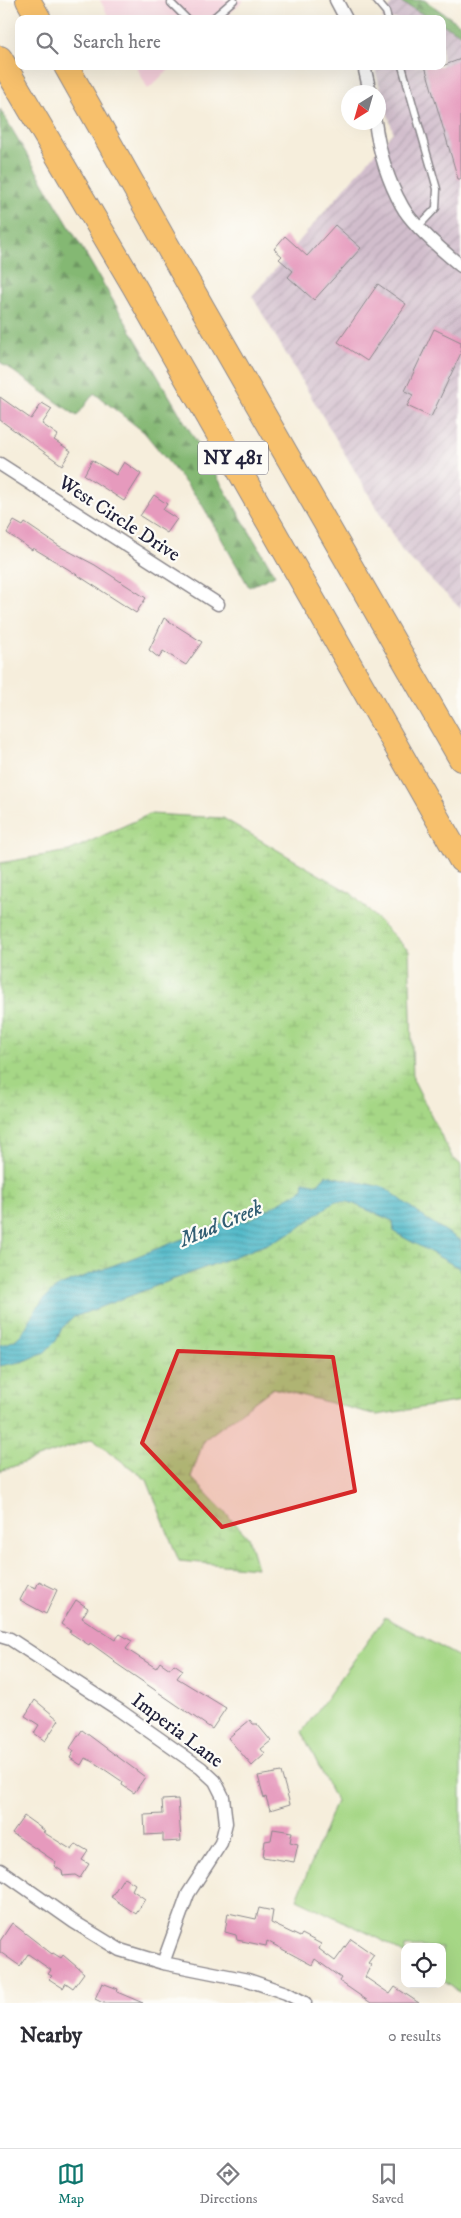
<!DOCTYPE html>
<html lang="en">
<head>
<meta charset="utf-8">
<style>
  :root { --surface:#fff; --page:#f2f2f3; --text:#2b2b33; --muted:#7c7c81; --line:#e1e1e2; --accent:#0f766e }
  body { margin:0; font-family:"IM FELL DW Pica",serif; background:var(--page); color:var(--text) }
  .controls { position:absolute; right:15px; bottom:15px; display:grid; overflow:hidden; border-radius:10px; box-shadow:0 5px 20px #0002 }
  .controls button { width:45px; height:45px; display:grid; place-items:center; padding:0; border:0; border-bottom:1px solid var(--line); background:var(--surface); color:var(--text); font:25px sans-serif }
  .compass { position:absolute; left:341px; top:85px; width:45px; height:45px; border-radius:50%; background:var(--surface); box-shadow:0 5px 20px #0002; rotate:217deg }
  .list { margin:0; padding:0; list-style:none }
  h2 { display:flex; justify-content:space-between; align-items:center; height:65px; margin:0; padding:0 20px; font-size:21px }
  h2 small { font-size:16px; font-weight:400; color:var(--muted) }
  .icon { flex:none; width:28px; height:28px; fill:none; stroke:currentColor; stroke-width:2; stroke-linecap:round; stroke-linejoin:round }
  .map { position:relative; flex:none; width:461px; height:2003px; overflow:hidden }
  .search { position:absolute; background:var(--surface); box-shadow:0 5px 20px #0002; left:15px; right:15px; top:15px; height:55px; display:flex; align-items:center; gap:12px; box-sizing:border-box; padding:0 18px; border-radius:10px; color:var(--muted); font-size:19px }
  .sheet { height:145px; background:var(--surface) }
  nav { display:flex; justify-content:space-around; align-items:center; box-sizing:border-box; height:70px; border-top:1px solid var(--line); background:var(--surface); font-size:14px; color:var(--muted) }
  nav a { display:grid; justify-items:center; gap:2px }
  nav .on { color:var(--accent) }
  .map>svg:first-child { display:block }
</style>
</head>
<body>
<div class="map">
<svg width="461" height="2003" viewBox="0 0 461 2003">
  <defs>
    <pattern id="industrial-furrows" width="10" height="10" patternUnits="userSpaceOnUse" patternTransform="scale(1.25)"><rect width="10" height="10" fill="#d1bdcc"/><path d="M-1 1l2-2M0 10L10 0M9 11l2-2" fill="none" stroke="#b3a2b0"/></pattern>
    <pattern id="forest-firs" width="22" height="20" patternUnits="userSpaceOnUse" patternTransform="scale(1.25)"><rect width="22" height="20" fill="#84b873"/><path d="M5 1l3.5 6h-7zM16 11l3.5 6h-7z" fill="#6c9560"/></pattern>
    <pattern id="wetland-marsh" width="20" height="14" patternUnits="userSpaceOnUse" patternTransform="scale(1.25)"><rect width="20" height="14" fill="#a6d786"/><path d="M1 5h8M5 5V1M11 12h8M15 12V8" fill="none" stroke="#8fb875"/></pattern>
    <pattern id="water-rules" width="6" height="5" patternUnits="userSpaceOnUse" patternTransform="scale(1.25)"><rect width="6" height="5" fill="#4bb7c7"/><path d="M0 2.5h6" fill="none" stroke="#3e94a3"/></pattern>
  </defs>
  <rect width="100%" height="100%" fill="#fdfcf7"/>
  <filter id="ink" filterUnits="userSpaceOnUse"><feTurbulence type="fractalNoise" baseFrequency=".02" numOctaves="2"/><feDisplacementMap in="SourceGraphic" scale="10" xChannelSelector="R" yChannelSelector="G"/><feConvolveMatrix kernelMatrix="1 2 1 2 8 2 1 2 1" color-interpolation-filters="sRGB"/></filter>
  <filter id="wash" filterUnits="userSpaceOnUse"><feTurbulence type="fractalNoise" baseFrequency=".0096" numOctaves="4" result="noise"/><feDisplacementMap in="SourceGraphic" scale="20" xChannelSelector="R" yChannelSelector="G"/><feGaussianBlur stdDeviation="1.12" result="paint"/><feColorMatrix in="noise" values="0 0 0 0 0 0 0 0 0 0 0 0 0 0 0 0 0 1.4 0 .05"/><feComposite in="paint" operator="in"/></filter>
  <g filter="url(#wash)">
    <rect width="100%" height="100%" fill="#f6eedc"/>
    <g fill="#f5cfdb">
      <path d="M 100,0 L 244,0 L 224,19 L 110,19 Z"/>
      <path d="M 136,66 L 173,66 L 148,89 Z"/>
    </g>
    <g fill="url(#industrial-furrows)">
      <path d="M 394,0 L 397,0 L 432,19 L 382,19 Z"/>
      <path d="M 442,24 L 461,34 L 461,609 L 402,551 L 252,296 L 393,132 L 374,66 L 442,66 Z"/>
    </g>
    <g fill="url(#forest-firs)" stroke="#536d57">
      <path d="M 397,0 L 424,0 L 461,25 L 461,34 L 442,24 L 442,19 L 432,19 Z"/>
      <path d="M 0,109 L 275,575 L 249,587 L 200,501 L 144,432 L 94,393 L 77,416 L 0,362 Z"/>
    </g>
    <path fill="url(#wetland-marsh)" stroke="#647c60" d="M 150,814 L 223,818 L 352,894 L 409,951 L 413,1079 L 452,1157 L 461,1165 L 461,1401 L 377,1415 L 273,1388 L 204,1440 L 191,1477 L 248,1537 L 257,1568 L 179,1561 L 147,1480 L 92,1439 L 0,1471 L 0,863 L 69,851 Z"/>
    <path fill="#a6d786" stroke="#647c60" d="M 385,1617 L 461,1658 L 461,1993 L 442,1980 L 442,1947 L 405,1947 L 405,1955 L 380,1939 L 297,1899 L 336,1801 L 302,1732 Z"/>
    <path fill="url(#water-rules)" stroke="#366c81" d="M 326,1175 L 386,1188 L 425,1218 L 461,1241 L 461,1272 L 459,1268 L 394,1232 L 393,1221 L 349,1202 L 335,1201 L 296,1230 L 270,1243 L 74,1317 L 62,1328 L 56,1341 L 45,1352 L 25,1361 L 0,1366 L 0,1345 C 26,1341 26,1322 39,1305 C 45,1297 52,1291 59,1286 L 227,1222 L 249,1220 L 303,1189 L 304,1181 L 318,1184 Z"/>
    <g id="blocks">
      <g fill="#e69abd">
        <path d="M 461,59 L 461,179 L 458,179 L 425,66 L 442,66 Z"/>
        <path d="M 335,225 L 361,248 L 314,300 L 288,277 L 293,271 L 279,259 L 282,256 L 274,249 L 285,236 L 307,256 Z"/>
        <path d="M 378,284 L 406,304 L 367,361 L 338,342 Z"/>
        <path d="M 434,329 L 461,342 L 461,353 L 431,417 L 407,406 L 413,395 L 405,391 Z"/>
        <path d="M 0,397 L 31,419 L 42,403 L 52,409 L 42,424 L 58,435 L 54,440 L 71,451 L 62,465 L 0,420 Z"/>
        <path d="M 92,460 L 116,475 L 124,462 L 141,474 L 124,501 L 84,475 Z"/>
        <path d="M 154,495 L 167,504 L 163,510 L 177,519 L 167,533 L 140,516 Z"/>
        <path d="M 14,521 L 23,526 L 25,523 L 59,546 L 95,565 L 146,598 L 136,613 L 68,569 L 33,548 L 32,550 L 7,533 Z"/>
        <path d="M 164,618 L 202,642 L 186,665 L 163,651 L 159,658 L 149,650 Z"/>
        <path d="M 39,1581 L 57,1590 L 46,1614 L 20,1600 L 28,1585 L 36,1588 Z"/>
        <path d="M 76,1600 L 88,1608 L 82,1618 L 115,1640 L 120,1634 L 132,1641 L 126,1649 L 156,1668 L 160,1662 L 170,1669 L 174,1664 L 183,1670 L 177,1678 L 226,1708 L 212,1729 L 114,1662 L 115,1661 L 90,1643 L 89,1645 L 69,1632 L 71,1631 L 61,1624 Z"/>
        <path d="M 35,1700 L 59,1720 L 45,1741 L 34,1733 L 39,1725 L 25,1716 Z"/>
        <path d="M 250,1720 L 253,1724 L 257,1724 L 271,1741 L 261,1749 L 265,1754 L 252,1766 L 228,1738 Z"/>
        <path d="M 82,1730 L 145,1777 L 134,1793 L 122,1785 L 123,1782 L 92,1761 L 85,1758 L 81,1765 L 70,1758 L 74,1751 L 70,1748 Z"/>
        <path d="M 281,1772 L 290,1804 L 270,1810 L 266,1797 L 264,1798 L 258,1776 Z"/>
        <path d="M 178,1799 L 181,1841 L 163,1842 L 163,1834 L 145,1835 L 144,1815 L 163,1814 L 162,1800 Z"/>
        <path d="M 24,1816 L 45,1831 L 43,1832 L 72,1850 L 76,1844 L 88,1851 L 82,1860 L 89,1864 L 80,1878 L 75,1875 L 63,1876 L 62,1871 L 54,1866 L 56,1862 L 12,1833 Z"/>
        <path d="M 273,1829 L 292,1832 L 290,1842 L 298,1844 L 294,1862 L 263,1857 L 265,1841 L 271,1840 Z"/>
        <path d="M 124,1877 L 135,1884 L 132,1890 L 145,1899 L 136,1914 L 111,1897 Z"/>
        <path d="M 259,1908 L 273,1911 L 271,1923 L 300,1937 L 302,1934 L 321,1944 L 319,1949 L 335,1961 L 351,1939 L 374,1955 L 368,1963 L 371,1965 L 365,1977 L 390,1994 L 395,1987 L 419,2003 L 371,2003 L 339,1981 L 341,1978 L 315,1959 L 312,1965 L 267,1941 L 266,1946 L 237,1940 L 236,1935 L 225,1932 L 228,1913 L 256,1919 Z"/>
        <path d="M 12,1923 L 52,1954 L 53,1953 L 61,1958 L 63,1955 L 84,1973 L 73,1988 L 66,1983 L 63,1988 L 49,1979 L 52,1976 L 48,1974 L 51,1970 L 28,1954 L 20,1966 L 0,1952 L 0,1941 Z"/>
        <path d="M 102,1983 L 118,1989 L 117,1992 L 143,2003 L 103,2003 L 95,1999 Z"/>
      </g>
    </g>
  </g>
  <g filter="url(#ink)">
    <use href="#blocks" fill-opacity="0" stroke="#8c888c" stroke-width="1"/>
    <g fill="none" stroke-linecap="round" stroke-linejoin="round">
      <defs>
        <g id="lane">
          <path d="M 376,0 L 386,12 L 388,19"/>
          <path d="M 171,3 L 187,19"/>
          <path d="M 212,19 L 234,0"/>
          <path d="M 402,66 L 437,189 L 436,208 L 419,226"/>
        </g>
        <g id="street">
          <path d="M 336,0 L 346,19"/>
          <path d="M 364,66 L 370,92"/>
          <path d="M 375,122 C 379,151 388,181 402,206 C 412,225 444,252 461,266"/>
          <path d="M 0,464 L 218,604"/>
          <path d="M 0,1636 L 10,1639 L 119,1710 L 201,1768 L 215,1781 L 223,1797 L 226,1823 L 221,1843 L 188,1894 L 163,1963"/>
          <path d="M 0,1870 L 74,1922 L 120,1950 L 163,1963 L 248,1980 L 286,1993 L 305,2003"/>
        </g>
        <g id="highway">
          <path d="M 28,0 L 39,19"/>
          <path d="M 0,58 L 134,286 L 461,860"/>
          <path d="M 66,66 L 203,309 L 461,759"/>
        </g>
      </defs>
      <use href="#lane" stroke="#8c888c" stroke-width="9"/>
      <use href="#street" stroke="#8c888c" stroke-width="15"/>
      <use href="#highway" stroke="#8c888c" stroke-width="26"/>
      <use href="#lane" stroke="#fff" stroke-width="6"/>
      <use href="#street" stroke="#fff" stroke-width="12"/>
      <use href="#highway" stroke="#f7c06c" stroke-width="24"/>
    </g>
  </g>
  <path fill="#d62828" fill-opacity="0.2" stroke="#d62828" stroke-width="4" stroke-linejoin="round" d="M 178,1351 L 333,1357 L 355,1491 L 222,1527 L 142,1443 Z"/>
  <g text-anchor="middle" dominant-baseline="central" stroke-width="4.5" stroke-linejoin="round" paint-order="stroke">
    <rect fill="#fdfcf7" stroke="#646373" stroke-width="1" x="198" y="441.5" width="70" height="33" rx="4"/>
    <g font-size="19" font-weight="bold" fill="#22223b">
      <text x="233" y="458">NY 481</text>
    </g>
    <g font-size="20" fill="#22223b" stroke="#fdfcf7">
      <text transform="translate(119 519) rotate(33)">West Circle Drive</text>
      <text transform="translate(177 1731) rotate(37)">Imperia Lane</text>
    </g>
    <g font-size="21" font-style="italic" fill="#325e73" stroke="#fdfcf7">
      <text transform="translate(221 1224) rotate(-23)">Mud Creek</text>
    </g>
  </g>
</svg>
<div class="controls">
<button><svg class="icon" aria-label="locate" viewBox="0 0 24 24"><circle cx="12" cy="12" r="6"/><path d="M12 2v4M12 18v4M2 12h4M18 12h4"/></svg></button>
</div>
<svg class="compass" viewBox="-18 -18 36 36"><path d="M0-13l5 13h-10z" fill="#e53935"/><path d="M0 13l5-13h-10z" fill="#7c7c81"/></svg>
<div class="search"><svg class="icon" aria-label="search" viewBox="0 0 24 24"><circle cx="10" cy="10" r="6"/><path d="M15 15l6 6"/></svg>Search here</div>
</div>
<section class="sheet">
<h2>Nearby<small>0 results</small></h2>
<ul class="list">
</ul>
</section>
<nav>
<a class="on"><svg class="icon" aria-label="map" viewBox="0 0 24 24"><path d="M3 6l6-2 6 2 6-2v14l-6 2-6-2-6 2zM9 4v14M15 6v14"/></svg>Map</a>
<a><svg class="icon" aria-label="directions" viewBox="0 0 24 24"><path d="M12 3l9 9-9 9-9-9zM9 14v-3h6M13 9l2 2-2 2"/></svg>Directions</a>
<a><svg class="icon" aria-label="saved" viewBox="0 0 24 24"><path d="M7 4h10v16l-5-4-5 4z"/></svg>Saved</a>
</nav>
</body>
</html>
